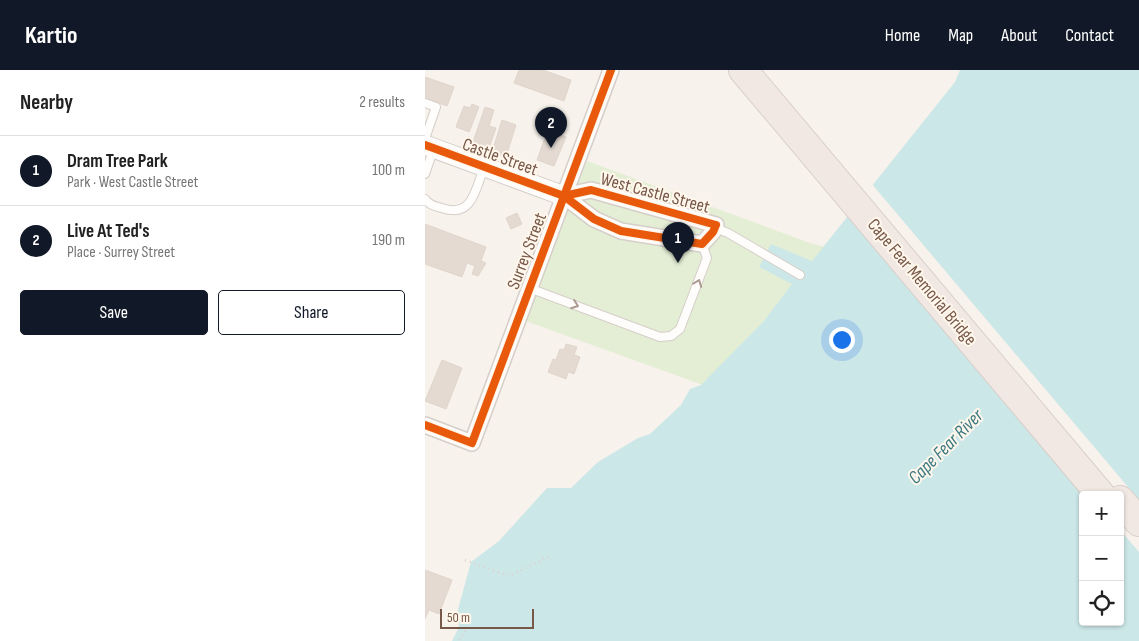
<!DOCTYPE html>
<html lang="en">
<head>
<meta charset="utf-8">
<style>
  :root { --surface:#fff; --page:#f6f6f6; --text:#222; --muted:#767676; --line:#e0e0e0; --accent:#111827 }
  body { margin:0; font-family:"Sofia Sans Condensed",sans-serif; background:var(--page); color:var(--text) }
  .controls { position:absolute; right:15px; bottom:15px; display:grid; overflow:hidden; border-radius:5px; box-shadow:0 1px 4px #0004 }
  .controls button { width:45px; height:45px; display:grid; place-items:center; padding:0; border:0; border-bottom:1px solid var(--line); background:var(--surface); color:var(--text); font:25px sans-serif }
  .scale { position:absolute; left:15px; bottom:12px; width:94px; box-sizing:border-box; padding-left:5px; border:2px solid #775849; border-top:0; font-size:14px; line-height:18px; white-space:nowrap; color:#775849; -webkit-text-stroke:4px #fff7ec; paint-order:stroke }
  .you { position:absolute; left:416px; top:269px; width:18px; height:18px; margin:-12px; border:4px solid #fff; border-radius:50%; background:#1a73e8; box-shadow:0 0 0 8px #1a73e833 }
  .badge { display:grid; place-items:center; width:32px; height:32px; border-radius:50%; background:var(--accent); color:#fff; font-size:16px; font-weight:700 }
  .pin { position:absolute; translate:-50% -41px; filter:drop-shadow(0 1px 2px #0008) }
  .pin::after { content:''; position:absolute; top:26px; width:18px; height:15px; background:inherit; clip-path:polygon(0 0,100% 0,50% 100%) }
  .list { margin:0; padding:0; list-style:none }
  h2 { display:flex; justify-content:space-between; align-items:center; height:65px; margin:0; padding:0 20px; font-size:21px }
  h2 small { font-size:16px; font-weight:400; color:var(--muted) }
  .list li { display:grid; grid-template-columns:32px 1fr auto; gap:15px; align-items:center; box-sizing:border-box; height:70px; padding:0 20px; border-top:1px solid var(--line) }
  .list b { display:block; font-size:19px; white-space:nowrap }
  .list p { margin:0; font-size:16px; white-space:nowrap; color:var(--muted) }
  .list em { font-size:16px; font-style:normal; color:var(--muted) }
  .actions { display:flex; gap:10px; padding:15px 20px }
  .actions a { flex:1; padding:11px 0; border:1px solid var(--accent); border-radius:5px; text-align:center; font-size:18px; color:var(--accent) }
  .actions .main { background:var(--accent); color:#fff }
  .icon { flex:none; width:28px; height:28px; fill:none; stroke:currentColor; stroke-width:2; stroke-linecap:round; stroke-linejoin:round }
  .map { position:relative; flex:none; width:714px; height:571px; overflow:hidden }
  header { display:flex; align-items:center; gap:30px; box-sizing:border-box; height:70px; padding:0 25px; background:var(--accent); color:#fff }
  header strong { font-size:24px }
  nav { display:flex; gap:28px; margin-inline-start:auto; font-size:18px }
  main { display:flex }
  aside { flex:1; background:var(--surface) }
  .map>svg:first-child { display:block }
</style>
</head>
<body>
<header>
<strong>Kartio</strong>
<nav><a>Home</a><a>Map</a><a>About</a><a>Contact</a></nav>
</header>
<main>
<aside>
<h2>Nearby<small>2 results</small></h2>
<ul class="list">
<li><span class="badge">1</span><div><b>Dram Tree Park</b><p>Park · West Castle Street</p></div><em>100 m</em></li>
<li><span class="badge">2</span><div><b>Live At Ted's</b><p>Place · Surrey Street</p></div><em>190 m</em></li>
</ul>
<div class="actions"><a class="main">Save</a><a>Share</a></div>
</aside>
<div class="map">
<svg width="714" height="571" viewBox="0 0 714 571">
  <rect width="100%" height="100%" fill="#f7f2eb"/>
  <path fill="#e4eed5" d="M 162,91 L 385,173 L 400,177 L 367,214 L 339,252 L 278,315 L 98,250 Z"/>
  <path fill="#cce7e8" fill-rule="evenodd" d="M 535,0 L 714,0 L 714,571 L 27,571 L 34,557 L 32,543 L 46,492 L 74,471 L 122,418 L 146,418 L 173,392 L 213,368 L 225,364 L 256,335 L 265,319 L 276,315 L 338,252 L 367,214 L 334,197 L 346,174 L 387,191 L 530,12 ZM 658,425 L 695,425 L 695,552 L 658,552 Z"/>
  <path fill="#f7f2eb" d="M 446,113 L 714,430 L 714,482 L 695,460 L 695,425 L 665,425 L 425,140 Z"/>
  <g fill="#e4dad2" stroke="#e0d5cd">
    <path d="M 94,0 L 118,0 L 146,10 L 139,31 L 89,13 Z"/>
    <path d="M 0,7 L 29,17 L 22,36 L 0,28 Z"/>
    <path d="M 47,34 L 54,37 L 44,62 L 31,57 L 39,36 L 45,38 Z"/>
    <path d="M 60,37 L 69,40 L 64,56 L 71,58 L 64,78 L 48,72 Z"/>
    <path d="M 77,50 L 91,55 L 81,87 L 67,82 Z"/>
    <path d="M 123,60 L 141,67 L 129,96 L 112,90 Z"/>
    <path d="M 92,143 L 97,154 L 86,159 L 81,148 Z"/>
    <path d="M 0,154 L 61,177 L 56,191 L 61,193 L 53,206 L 47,204 L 50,196 L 42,193 L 37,207 L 0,194 Z"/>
    <path d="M 141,274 L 152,277 L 149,285 L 155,287 L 149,304 L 143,302 L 141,309 L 123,302 L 128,289 L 131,290 L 135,279 L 139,280 Z"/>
    <path d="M 17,290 L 37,298 L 21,339 L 0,331 Z"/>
    <path d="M 0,500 L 27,510 L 14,544 L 4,540 L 0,549 Z"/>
  </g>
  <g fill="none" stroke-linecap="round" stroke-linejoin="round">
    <defs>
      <g id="service">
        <path d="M 0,33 L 11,37 L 0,69"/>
        <path d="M 0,104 L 9,78"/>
        <path d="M 0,129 C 4,135 10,136 17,138 C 47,149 51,119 59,97"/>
        <path d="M 290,158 L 303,163 L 375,205"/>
        <path d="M 104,218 L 235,267 L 246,266 L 255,259 L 282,188 L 277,174"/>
      </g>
      <g id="minor">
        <path d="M 166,120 L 291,155 L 288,162 L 277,174 L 196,161 L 169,149 L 139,126 Z"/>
        <path d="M 0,355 L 47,373 L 186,0"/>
      </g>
      <path id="tertiary" d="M 0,75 L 139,126"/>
      <g id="motorway">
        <path d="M 318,0 L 676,425"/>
        <path d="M 695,430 L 714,452"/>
      </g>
    </defs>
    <use href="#service" stroke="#d6cec8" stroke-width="10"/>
    <use href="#minor" stroke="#d6cec8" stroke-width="18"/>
    <use href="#tertiary" stroke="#d6cec8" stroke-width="21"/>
    <use href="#motorway" stroke="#d9cfc9" stroke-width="30"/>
    <g stroke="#dad2cd" stroke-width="2.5" stroke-dasharray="1 4" stroke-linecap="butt">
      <path d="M 40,490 L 84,506 L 127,485"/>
      <path d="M 33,550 L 42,558 L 34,571"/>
    </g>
    <use href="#service" stroke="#fefdfc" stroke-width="8"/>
    <use href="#minor" stroke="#fefdfc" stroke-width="15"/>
    <use href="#tertiary" stroke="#fefdfc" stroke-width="19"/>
    <use href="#motorway" stroke="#f1e8e4" stroke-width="28"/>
    <defs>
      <g id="cycleway">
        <path d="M 0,75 L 139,126 L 169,149 L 196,161 L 277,174 L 288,162 L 291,155 L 166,120 L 139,126"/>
        <path d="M 0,355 L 47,373 L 186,0"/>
      </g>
    </defs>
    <use href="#cycleway" stroke="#fff7ec" stroke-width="11"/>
    <use href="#cycleway" stroke="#e8590c" stroke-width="8"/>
  </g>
  <defs><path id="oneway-chevron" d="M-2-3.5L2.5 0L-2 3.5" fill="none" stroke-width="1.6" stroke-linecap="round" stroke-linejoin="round" transform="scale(1.25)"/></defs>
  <g stroke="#ad9a91">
    <use href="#oneway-chevron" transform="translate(273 213) rotate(-69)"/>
    <use href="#oneway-chevron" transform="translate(150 235) rotate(20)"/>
  </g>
  <g text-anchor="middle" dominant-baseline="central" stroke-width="4" stroke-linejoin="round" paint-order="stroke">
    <g font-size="18" fill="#775849" stroke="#fff7ec">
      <text transform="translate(75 87) rotate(20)">Castle Street</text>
      <text transform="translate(230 123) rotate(15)">West Castle Street</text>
      <text transform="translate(102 181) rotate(-69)">Surrey Street</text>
      <text transform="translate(497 212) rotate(50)">Cape Fear Memorial Bridge</text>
    </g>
    <g font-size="19" font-style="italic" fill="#3f7b83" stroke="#fff7ec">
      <text transform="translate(521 377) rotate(-45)">Cape Fear River</text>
    </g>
  </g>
</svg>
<div class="controls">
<button>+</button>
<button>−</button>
<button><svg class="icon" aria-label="locate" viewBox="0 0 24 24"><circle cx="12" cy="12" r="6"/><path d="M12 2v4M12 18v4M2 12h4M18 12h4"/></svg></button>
</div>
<div class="scale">50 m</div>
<div class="you"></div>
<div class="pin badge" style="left:253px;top:193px">1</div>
<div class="pin badge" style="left:126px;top:78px">2</div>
</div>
</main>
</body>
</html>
